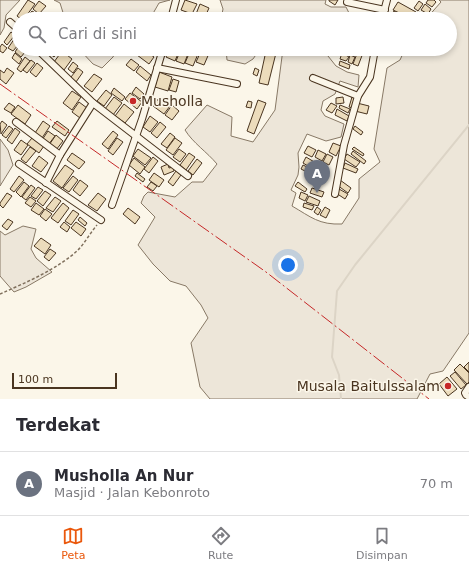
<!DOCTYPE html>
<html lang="id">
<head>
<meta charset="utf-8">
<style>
  :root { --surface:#fff; --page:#f7f7f7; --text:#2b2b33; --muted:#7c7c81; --line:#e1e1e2; --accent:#ea580c }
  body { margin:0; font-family:"DejaVu Sans",sans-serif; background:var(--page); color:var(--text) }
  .scale { position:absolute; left:12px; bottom:10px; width:105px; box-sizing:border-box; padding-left:4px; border:2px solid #4a3520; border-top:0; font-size:11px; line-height:14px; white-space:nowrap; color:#4a3520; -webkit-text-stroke:3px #fbf6e9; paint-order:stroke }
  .you { position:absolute; left:288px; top:265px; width:14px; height:14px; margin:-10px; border:3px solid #fff; border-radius:50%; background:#1a73e8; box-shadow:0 0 0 6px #1a73e833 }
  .badge { display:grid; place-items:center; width:26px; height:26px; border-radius:50%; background:var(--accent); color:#fff; font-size:13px; font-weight:700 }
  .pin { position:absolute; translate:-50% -33px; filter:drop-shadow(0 1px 2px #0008) }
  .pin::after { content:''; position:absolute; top:21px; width:14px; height:12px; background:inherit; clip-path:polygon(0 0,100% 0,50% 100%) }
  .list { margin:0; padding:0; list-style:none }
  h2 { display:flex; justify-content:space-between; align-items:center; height:52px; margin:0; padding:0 16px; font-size:17px }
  h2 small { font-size:13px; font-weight:400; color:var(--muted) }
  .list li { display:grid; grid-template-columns:26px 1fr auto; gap:12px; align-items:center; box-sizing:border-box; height:64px; padding:0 16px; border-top:1px solid var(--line) }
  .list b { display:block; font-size:15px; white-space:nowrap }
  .list p { margin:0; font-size:13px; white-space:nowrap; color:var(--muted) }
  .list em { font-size:13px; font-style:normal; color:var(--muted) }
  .icon { flex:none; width:22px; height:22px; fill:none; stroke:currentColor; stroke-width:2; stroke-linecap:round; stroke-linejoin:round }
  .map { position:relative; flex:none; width:469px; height:399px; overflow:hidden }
  .search { position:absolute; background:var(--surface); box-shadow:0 2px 6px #0003; left:12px; right:12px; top:12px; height:44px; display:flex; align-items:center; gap:10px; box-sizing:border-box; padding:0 14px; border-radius:22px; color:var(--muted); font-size:15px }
  .sheet { height:116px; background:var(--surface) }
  nav { display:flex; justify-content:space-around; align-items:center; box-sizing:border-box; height:56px; border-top:1px solid var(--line); background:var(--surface); font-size:11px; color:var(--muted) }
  nav a { display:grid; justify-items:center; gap:2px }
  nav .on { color:var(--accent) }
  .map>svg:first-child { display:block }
</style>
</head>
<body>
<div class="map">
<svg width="469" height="399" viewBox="0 0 469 399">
  <rect width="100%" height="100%" fill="#fbf6e9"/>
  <g fill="#ede6d9" stroke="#887966">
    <path d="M 0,0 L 20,0 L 6,15 L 4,28 L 0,35 Z"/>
    <path d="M 54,0 L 170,0 L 159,3 L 151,17 L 148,19 L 65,19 L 60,3 Z"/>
    <path d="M 220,0 L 326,0 L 325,4 L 331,7 L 346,7 L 352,19 L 221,19 L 223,9 Z"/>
    <path d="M 439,0 L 469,0 L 469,333 L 443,371 L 430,374 L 417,399 L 210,399 L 200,387 L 191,343 L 208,318 L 201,305 L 186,286 L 170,281 L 153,264 L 138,245 L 155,217 L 141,203 L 144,196 L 148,192 L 175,197 L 192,182 L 203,182 L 217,164 C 207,152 193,143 185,130 L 207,105 L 232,117 L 231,136 L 253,142 L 275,110 L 283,49 L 320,49 L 328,56 L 336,66 L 347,72 L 359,75 L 358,87 L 340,81 L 335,94 L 323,101 L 321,110 L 325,116 L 344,124 L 341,137 L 326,141 L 307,134 L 298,153 L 299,167 L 298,175 L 291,190 L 296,193 L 292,206 C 311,217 319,225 342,224 L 359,198 L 359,179 L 380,162 L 374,149 L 387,68 L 400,60 L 405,49 L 450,49 L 450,19 L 426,19 L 441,2 Z"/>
    <path d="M 79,49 L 117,49 L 113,57 L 102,68 L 93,64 Z"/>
    <path d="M 226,49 L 260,49 L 253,59 L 245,64 L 227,60 Z"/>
    <path d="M 0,139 L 8,150 L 13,165 L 0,186 Z"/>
    <path d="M 23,226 L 36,229 L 31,249 L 36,258 L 52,272 L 26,287 L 14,292 L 0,276 L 0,231 L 5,235 Z"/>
  </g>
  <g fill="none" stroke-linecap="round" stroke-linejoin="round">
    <path stroke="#dcd4c6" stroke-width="2" d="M 341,399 L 339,375 L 332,357 L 337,291 L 355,265 L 469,125"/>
  </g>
  <g fill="#ecdcbc" stroke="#4a3520">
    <path d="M 28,0 L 35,4 L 24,19 L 21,19 L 17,16 Z"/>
    <path d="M 185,0 L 197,4 L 192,14 L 181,10 Z"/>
    <path d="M 329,0 L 338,0 L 335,5 L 329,1 Z"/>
    <path d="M 428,0 L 434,0 L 436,2 L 432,7 L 426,3 Z"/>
    <path d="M 39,1 L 46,6 L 39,14 L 33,9 Z"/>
    <path d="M 419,1 L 423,4 L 418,11 L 414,8 Z"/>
    <path d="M 398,2 L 416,12 L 412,19 L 393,10 Z"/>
    <path d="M 200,4 L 209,8 L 205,17 L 196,14 Z"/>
    <path d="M 425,4 L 431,9 L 428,14 L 421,10 Z"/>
    <path d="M 32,11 L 37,14 L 33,19 L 25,19 Z"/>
    <path d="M 394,11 L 407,19 L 390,18 Z"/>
    <path d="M 419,12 L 424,16 L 422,19 L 417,19 L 415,17 Z"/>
    <path d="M 157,13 L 167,16 L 166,19 L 155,19 Z"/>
    <path d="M 11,32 L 15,35 L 7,45 L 4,42 Z"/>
    <path d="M 15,38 L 19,41 L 19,44 L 13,51 L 8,48 Z"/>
    <path d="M 2,44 L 7,48 L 3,53 L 0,51 L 0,47 Z"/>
    <path d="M 19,46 L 19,49 L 22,49 L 25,52 L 21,57 L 15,52 Z"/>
    <path d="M 51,49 L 60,49 L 54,57 L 49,53 Z"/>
    <path d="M 128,49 L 139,49 L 135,55 Z"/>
    <path d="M 141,49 L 143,49 L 154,57 L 149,64 L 137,55 Z"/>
    <path d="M 146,49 L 159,49 L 155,55 Z"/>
    <path d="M 169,49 L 180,49 L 175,61 L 166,57 Z"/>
    <path d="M 181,49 L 190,49 L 184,64 L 176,61 Z"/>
    <path d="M 191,49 L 200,49 L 193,66 L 185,63 Z"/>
    <path d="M 202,49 L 210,51 L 204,65 L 196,62 Z"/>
    <path d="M 344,49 L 355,49 L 354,55 L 343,51 Z"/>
    <path d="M 385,49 L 398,49 L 395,55 Z"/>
    <path d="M 62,51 L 72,59 L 64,70 L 54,62 Z"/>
    <path d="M 266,51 L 276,53 L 268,85 L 259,83 Z"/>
    <path d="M 358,51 L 363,53 L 358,66 L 353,64 Z"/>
    <path d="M 15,53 L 22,59 L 19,64 L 12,58 Z"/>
    <path d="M 342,53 L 349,57 L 346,61 L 340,59 Z"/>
    <path d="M 350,55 L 355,57 L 352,64 L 348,62 Z"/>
    <path d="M 25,57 L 30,61 L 21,72 L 17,69 Z"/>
    <path d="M 131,59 L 139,65 L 134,71 L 126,65 Z"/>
    <path d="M 31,60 L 35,63 L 27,73 L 23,70 Z"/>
    <path d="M 340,61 L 350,65 L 349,69 L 339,65 Z"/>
    <path d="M 73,62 L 78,66 L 73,73 L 68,69 Z"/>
    <path d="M 37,63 L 43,68 L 36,77 L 30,72 Z"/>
    <path d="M 140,66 L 151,75 L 147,81 L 136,72 Z"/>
    <path d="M 7,68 L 14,73 L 6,84 L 0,79 L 0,70 L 4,73 Z"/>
    <path d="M 78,68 L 83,72 L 76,82 L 71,77 Z"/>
    <path d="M 255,68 L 259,70 L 257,76 L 253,74 Z"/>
    <path d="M 159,72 L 172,77 L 168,91 L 155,87 Z"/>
    <path d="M 94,74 L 102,79 L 92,92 L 84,86 Z"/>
    <path d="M 173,79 L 179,81 L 176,92 L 169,90 Z"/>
    <path d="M 136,87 L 144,94 L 140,99 L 132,93 Z"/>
    <path d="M 114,88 L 125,97 L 122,101 L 111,93 Z"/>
    <path d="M 106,90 L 112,95 L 104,106 L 97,101 Z"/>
    <path d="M 72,91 L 81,97 L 72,110 L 63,103 Z"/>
    <path d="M 130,93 L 142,102 L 137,109 L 125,99 Z"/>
    <path d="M 114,97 L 122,103 L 113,115 L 105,109 Z"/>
    <path d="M 343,97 L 344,103 L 336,104 L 336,98 Z"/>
    <path d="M 352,97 L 356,98 L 353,108 L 349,107 Z"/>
    <path d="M 159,98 L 170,106 L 164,114 L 153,106 Z"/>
    <path d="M 258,100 L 266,103 L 254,134 L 247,131 Z"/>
    <path d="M 248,101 L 252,102 L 251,108 L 246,107 Z"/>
    <path d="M 79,102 L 87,108 L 80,118 L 72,112 Z"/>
    <path d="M 9,103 L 15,107 L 11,113 L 4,109 Z"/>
    <path d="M 331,103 L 337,106 L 332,113 L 326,110 Z"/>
    <path d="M 357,103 L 369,106 L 367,114 L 355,111 Z"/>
    <path d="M 124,104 L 134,112 L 125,123 L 115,116 Z"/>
    <path d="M 18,105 L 31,115 L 25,124 L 11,114 Z"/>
    <path d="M 172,105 L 179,111 L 172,120 L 165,115 Z"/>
    <path d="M 340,105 L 350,109 L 348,113 L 339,108 Z"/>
    <path d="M 337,109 L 349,116 L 347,121 L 335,115 Z"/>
    <path d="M 150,116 L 158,122 L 150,132 L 143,127 Z"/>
    <path d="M 2,121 L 7,125 L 1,134 L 0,124 Z"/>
    <path d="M 43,121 L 50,126 L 42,138 L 35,133 Z"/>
    <path d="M 57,121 L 69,130 L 65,136 L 52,127 Z"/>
    <path d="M 160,122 L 166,127 L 157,138 L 151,133 Z"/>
    <path d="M 9,126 L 13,129 L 6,138 L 2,135 Z"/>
    <path d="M 355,126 L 363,132 L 361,135 L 353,129 Z"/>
    <path d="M 15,128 L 20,132 L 12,144 L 7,140 Z"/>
    <path d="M 48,131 L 55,136 L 48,145 L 42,140 Z"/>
    <path d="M 113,131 L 118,135 L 108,149 L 102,144 Z"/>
    <path d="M 170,133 L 175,137 L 167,148 L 161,144 Z"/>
    <path d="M 56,135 L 63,141 L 56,150 L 49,145 Z"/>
    <path d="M 32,138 L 44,146 L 39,153 L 27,144 Z"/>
    <path d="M 117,138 L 123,142 L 113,155 L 108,151 Z"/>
    <path d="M 175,138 L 182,143 L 173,155 L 166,150 Z"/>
    <path d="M 21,140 L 28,145 L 21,155 L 14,150 Z"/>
    <path d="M 333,143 L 341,146 L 336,156 L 329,152 Z"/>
    <path d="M 308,146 L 316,150 L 312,157 L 304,153 Z"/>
    <path d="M 30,147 L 36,151 L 26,163 L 21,159 Z"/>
    <path d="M 354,147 L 364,154 L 363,156 L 352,149 Z"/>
    <path d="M 138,149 L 151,158 L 145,165 L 133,156 Z"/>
    <path d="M 179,149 L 186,154 L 180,162 L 173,157 Z"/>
    <path d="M 318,150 L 326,154 L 322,161 L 315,157 Z"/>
    <path d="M 353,151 L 366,161 L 364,164 L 351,154 Z"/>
    <path d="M 72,153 L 85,162 L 79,169 L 67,160 Z"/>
    <path d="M 189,153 L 195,157 L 186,170 L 180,165 Z"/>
    <path d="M 327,154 L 333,157 L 329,165 L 323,162 Z"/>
    <path d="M 347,154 L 360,162 L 356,167 L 344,159 Z"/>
    <path d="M 39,156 L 48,163 L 41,172 L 32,166 Z"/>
    <path d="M 153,157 L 158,161 L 149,173 L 144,169 Z"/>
    <path d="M 306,157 L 316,163 L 313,169 L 303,163 Z"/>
    <path d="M 134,158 L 145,167 L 140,174 L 129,165 Z"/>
    <path d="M 197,159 L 202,163 L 193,175 L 188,171 Z"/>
    <path d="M 345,163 L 358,169 L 356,173 L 343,168 Z"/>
    <path d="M 168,164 L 169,168 L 173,167 L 174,171 L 164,175 L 161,167 Z"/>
    <path d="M 65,165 L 74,171 L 62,188 L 53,181 Z"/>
    <path d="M 303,165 L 313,170 L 311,174 L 301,169 Z"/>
    <path d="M 322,166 L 329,171 L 327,175 L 319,170 Z"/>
    <path d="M 176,171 L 181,175 L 173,186 L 168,182 Z"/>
    <path d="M 319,172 L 327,178 L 323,184 L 314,178 Z"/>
    <path d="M 137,173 L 145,179 L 143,182 L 135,176 Z"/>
    <path d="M 154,173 L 164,180 L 159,187 L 149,180 Z"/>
    <path d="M 19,176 L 24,180 L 14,192 L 10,189 Z"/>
    <path d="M 73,176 L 78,180 L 69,192 L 63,188 Z"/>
    <path d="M 80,180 L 88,186 L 80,196 L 73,190 Z"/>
    <path d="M 340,180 L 351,188 L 348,193 L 337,185 Z"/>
    <path d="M 24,182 L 29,186 L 21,197 L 16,192 Z"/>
    <path d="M 151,182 L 157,186 L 153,191 L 147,187 Z"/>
    <path d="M 298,182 L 307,189 L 305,192 L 295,186 Z"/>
    <path d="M 31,185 L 35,188 L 26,200 L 22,197 Z"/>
    <path d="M 38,187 L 43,190 L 36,199 L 31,196 Z"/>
    <path d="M 312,188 L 324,192 L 322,197 L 310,193 Z"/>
    <path d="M 339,189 L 348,194 L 345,199 L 336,193 Z"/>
    <path d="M 45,191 L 51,195 L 43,206 L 37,201 Z"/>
    <path d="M 301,192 L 308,195 L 305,201 L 299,198 Z"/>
    <path d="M 7,193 L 12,196 L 3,208 L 0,205 L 0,203 Z"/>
    <path d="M 98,193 L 106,199 L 97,211 L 88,205 Z"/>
    <path d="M 309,196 L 320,201 L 318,206 L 306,202 Z"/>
    <path d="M 30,197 L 36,201 L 31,207 L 25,203 Z"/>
    <path d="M 55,197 L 61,201 L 53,212 L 46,208 Z"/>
    <path d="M 36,203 L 44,209 L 39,215 L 31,210 Z"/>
    <path d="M 63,203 L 69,208 L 58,223 L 51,218 Z"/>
    <path d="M 304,203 L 314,206 L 312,210 L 303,207 Z"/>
    <path d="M 317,207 L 321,210 L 318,215 L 314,212 Z"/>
    <path d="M 325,207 L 330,210 L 326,218 L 320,215 Z"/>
    <path d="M 128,208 L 140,217 L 135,224 L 123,214 Z"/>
    <path d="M 45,209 L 52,214 L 46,221 L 40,216 Z"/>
    <path d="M 73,210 L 79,214 L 71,225 L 65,221 Z"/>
    <path d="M 80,217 L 87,223 L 85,226 L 78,220 Z"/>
    <path d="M 8,219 L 13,222 L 7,230 L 2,226 Z"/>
    <path d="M 64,222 L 70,227 L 67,232 L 60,227 Z"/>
    <path d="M 76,222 L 86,229 L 81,236 L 71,228 Z"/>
    <path d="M 41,238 L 51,245 L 45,254 L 34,246 Z"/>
    <path d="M 50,249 L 56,253 L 49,261 L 44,257 Z"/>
    <path d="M 469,362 L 469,372 L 464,367 Z"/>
    <path d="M 460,364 L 469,373 L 469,382 L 467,384 L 454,370 Z"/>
    <path d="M 455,372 L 466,385 L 461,389 L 450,376 Z"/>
    <path d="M 447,377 L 457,389 L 448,396 L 439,384 Z"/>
  </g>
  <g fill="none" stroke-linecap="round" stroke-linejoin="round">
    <defs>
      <g id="minor">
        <path d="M 347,2 L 385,10"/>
        <path d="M 171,19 L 176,0"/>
        <path d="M 382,19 L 387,0"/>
        <path d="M 10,22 L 19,30"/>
        <path d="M 37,49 L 93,103 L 188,176"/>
        <path d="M 157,68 L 237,84"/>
        <path d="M 313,78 L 358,96"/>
        <path d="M 16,122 L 60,155"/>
        <path d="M 19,164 L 101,220"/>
        <path d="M 46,183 L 60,155 L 93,103"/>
        <path d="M 335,194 L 344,145 L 358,96 L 370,77 L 375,49"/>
        <path d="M 112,205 L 142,119 L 163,49"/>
        <path d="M 469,387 L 465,393 L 466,395 L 469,397"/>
      </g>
    </defs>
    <use href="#minor" stroke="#4a3520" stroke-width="8"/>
    <path stroke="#7f6f5c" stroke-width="1.5" stroke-dasharray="3 2" stroke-linecap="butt" d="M 0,294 C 25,283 58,269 78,250 C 85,243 90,233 97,225"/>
    <use href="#minor" stroke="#fbf6e9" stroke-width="6"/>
    <path stroke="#c62828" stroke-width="1" stroke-dasharray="14 3 2 3" stroke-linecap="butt" d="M 0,84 L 266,272 L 429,399"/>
  </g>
  <g fill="#c62828" stroke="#fbf6e9" stroke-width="1.5">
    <circle cx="133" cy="101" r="4"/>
    <circle cx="448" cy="386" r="4"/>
  </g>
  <g text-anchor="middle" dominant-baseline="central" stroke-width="3" stroke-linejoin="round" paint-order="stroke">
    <g font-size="14" fill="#4a3520" stroke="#fbf6e9" text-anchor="start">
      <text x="141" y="101">Musholla</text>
      <text x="440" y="386" text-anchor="end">Musala Baitulssalam</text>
    </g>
  </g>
</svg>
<div class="scale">100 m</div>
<div class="you"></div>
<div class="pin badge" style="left:317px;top:193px;background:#6b7280">A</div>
<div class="search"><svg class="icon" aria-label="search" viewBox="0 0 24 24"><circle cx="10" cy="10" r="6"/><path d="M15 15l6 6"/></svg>Cari di sini</div>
</div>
<section class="sheet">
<h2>Terdekat<small></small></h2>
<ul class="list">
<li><span class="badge" style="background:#6b7280">A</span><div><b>Musholla An Nur</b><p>Masjid · Jalan Kebonroto</p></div><em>70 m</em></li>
</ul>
</section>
<nav>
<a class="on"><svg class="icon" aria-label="map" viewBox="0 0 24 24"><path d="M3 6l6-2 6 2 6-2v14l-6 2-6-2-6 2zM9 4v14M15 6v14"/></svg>Peta</a>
<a><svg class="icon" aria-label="directions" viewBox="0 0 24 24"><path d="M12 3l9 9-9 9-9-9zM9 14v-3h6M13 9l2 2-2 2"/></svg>Rute</a>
<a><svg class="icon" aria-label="saved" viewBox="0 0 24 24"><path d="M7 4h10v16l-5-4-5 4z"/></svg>Disimpan</a>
</nav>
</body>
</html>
